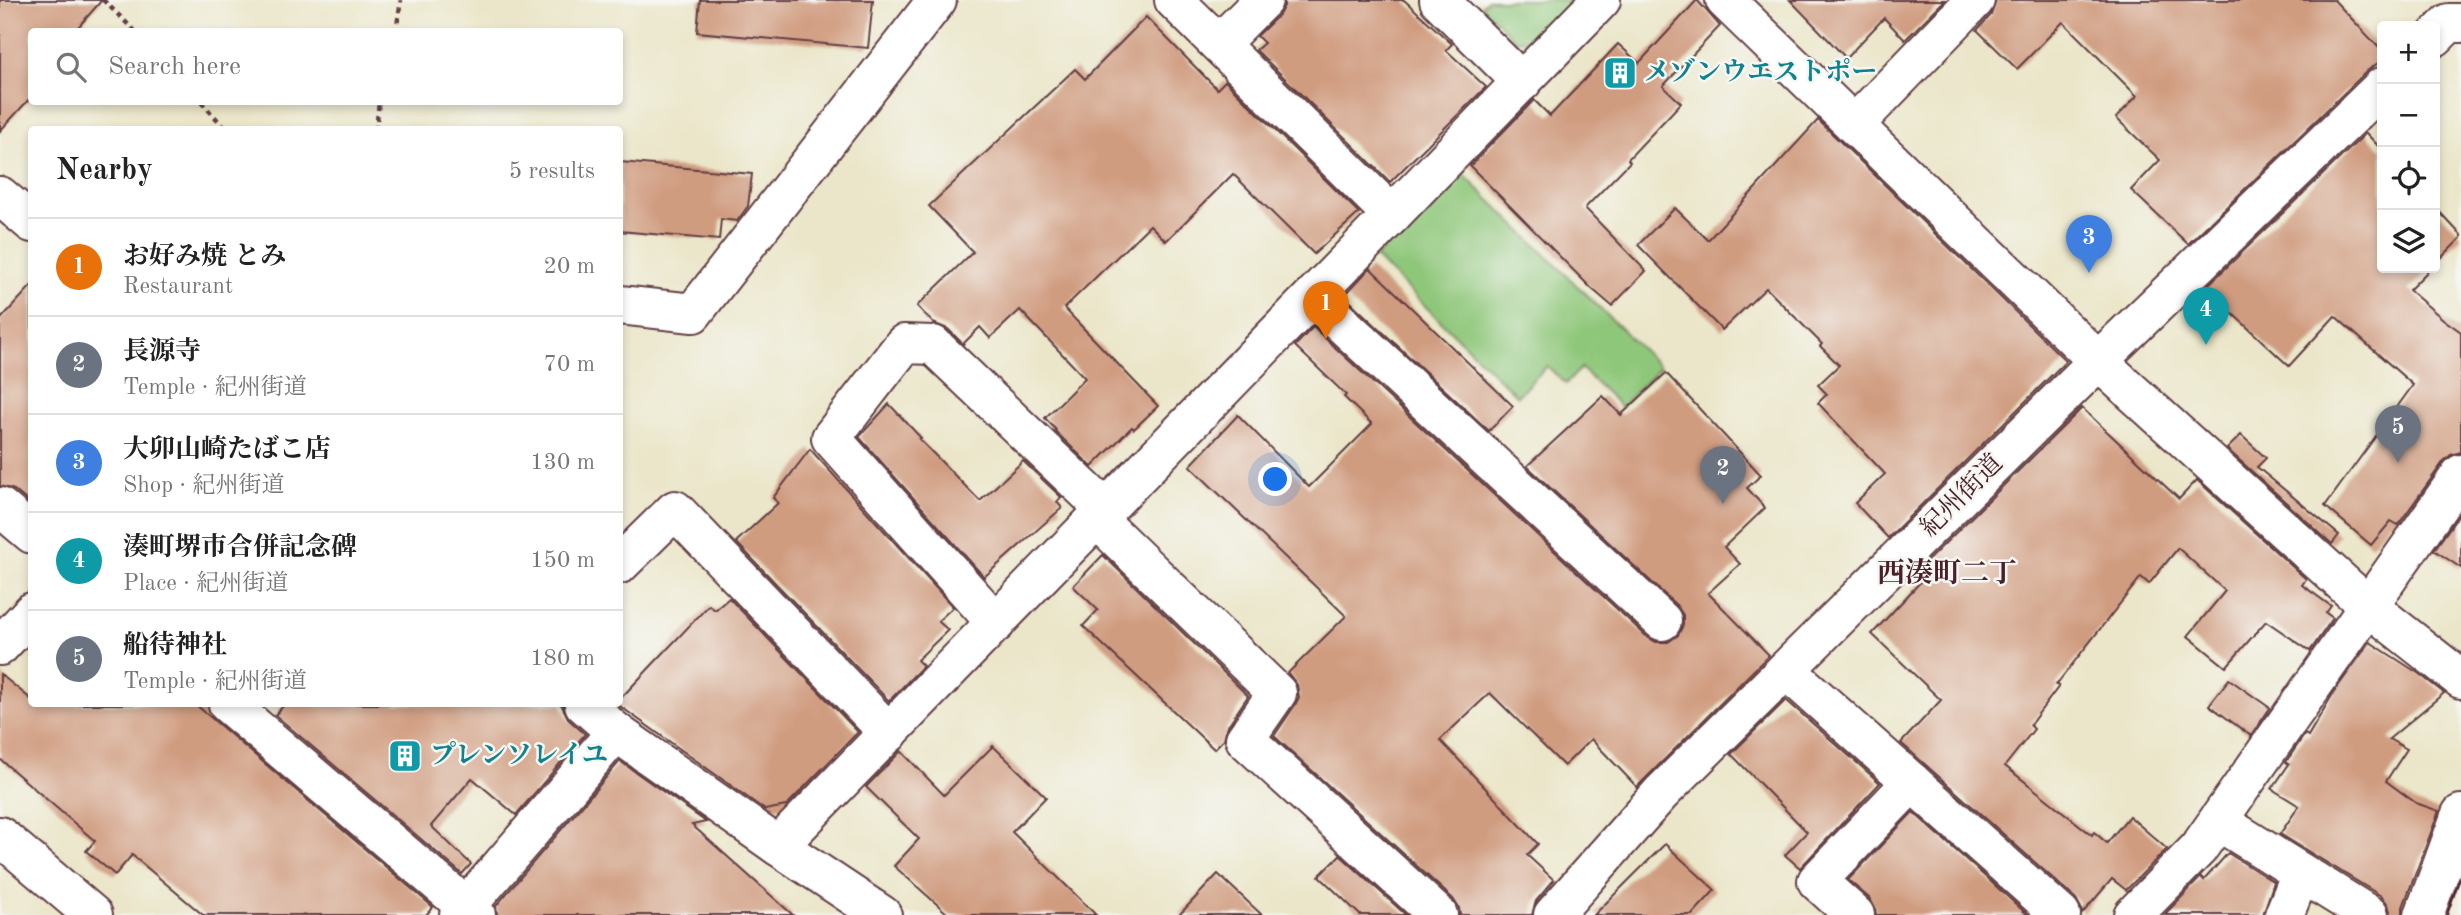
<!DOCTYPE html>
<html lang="en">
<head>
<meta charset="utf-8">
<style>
  :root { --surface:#fff; --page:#f6f6f6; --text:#222; --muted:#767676; --line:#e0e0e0; --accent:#d1495b }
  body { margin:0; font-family:"Old Standard TT","Noto Serif JP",serif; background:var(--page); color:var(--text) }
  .controls { position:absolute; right:21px; top:21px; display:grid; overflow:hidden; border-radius:7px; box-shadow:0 4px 10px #0003 }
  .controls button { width:63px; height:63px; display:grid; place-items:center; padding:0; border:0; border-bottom:2px solid var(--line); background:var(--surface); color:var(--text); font:35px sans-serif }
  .you { position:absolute; left:1276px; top:480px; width:24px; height:24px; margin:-18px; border:5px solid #fff; border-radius:50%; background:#1a73e8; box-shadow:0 0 0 10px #1a73e833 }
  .badge { display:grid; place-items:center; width:46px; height:46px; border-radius:50%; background:var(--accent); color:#fff; font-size:23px; font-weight:700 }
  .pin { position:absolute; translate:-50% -58px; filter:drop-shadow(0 2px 4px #0008) }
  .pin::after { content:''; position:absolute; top:37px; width:24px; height:21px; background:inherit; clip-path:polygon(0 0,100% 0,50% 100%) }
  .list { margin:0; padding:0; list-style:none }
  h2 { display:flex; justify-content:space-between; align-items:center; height:91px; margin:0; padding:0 28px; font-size:30px }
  h2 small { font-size:23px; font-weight:400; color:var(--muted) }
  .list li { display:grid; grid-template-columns:46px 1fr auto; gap:21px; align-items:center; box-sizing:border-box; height:98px; padding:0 28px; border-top:2px solid var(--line) }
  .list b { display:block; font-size:26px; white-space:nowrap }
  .list p { margin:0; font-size:23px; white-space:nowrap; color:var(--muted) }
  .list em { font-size:23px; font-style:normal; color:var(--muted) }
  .icon { flex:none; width:38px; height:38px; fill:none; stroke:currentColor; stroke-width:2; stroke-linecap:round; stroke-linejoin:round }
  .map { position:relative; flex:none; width:2461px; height:915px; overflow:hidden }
  .search { position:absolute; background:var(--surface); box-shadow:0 4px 10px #0003; left:28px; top:28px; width:595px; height:77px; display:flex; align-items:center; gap:18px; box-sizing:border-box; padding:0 24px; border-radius:7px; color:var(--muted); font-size:26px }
  .panel { position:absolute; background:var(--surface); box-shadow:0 4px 10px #0003; left:28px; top:126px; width:595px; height:581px; border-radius:7px }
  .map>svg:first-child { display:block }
</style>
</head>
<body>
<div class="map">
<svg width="2461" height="915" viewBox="0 0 2461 915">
  <rect width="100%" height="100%" fill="#f6f6f2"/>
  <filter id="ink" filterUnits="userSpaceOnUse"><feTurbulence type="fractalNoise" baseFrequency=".0143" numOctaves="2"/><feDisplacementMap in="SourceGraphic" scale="14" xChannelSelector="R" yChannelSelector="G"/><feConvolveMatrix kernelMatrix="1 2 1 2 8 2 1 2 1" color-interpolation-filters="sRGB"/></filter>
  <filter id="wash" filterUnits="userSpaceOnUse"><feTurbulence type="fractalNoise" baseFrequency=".00686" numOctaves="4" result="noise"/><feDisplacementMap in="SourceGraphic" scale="28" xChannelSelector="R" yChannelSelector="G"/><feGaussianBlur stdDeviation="1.57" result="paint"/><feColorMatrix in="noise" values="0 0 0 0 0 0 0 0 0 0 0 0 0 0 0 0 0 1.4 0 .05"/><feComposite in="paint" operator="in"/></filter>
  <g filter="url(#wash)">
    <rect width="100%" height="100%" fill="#ebe6c9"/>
    <g fill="#8fc77a" stroke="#6c7352" stroke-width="2">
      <path d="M 1488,0 L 1570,0 L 1573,3 L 1536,40 L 1515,40 L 1481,6 Z"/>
      <path d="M 1460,171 L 1660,367 L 1621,407 L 1581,368 L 1566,384 L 1547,366 L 1517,396 L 1375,257 Z"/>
    </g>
    <g id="blocks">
      <g fill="#d09c80">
        <path d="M 0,0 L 102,0 L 74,32 L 32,32 L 32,96 L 0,131 Z"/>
        <path d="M 700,0 L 873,0 L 868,48 L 697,32 Z"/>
        <path d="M 1284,0 L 1404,0 L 1452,44 L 1446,50 L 1486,87 L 1390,182 L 1256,50 L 1264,43 L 1257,36 L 1279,15 L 1284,6 Z"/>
        <path d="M 1697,0 L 1720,26 L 1663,86 L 1681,103 L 1628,159 L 1630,162 L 1585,208 L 1646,271 L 1612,306 L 1591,288 L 1470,166 L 1534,100 L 1550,116 L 1618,44 L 1639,63 Z"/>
        <path d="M 1790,0 L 1945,0 L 1905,40 L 1884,18 L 1846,58 Z"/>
        <path d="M 1996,0 L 2334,0 L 2382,51 L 2382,60 L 2367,71 L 2188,244 L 2131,190 L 2160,160 L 2116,118 L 2137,96 L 2063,22 L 2017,69 L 1977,30 L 1991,15 Z"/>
        <path d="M 1146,17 L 1217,89 L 1225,81 L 1359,213 L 1314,254 L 1233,174 L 1166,241 L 1150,225 L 1064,308 L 1158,406 L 1134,429 L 1132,427 L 1092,467 L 1055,431 L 1056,430 L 1045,418 L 1085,378 L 1020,310 L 990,338 L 980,327 L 963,344 L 948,329 L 933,323 L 917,306 L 973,252 L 929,206 L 1075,69 L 1085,79 Z"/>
        <path d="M 1818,120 L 2066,361 L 1888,538 L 1855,503 L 1885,474 L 1818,403 L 1827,394 L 1818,385 L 1839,365 L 1820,346 L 1822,344 L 1766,288 L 1722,330 L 1638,245 L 1675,208 L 1708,240 Z"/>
        <path d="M 2366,133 L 2382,150 L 2382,268 L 2431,268 L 2409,290 L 2443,319 L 2461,332 L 2461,452 L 2451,455 L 2444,461 L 2398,525 L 2391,521 L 2371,545 L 2325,506 L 2413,385 L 2335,316 L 2289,366 L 2205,288 Z"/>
        <path d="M 620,162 L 752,174 L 748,206 L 737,221 L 721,219 L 719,240 L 620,231 Z"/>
        <path d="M 2435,207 L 2461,235 L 2461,238 L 2435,264 Z"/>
        <path d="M 1370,268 L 1513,406 L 1489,431 L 1344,296 Z"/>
        <path d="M 32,285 L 32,505 L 14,490 L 0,486 L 0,320 Z"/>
        <path d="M 1313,327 L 1647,637 L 1656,642 L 1668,642 L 1678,635 L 1683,625 L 1683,615 L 1677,606 L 1527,466 L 1603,396 L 1621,415 L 1666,373 L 1761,475 L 1747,488 L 1765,508 L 1724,547 L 1740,564 L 1708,593 L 1769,655 L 1637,787 L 1591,739 L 1564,766 L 1490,693 L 1440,740 L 1538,844 L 1527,855 L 1554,880 L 1536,901 L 1532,915 L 1460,915 L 1459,908 L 1453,899 L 1274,736 L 1295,705 L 1299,697 L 1297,685 L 1288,673 L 1346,616 L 1190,466 L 1238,415 L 1309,487 L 1372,424 L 1344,397 L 1346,395 L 1295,346 Z"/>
        <path d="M 889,404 L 921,438 L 919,439 L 980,501 L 1023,461 L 1061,497 L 1057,502 L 1062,508 L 984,577 L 859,437 Z"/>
        <path d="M 2082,408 L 2179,499 L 2197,480 L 2306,579 L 2302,585 L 2331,606 L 2326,613 L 2333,618 L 2310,651 L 2266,621 L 2226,667 L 2188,636 L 2225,591 L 2178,548 L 2149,584 L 2141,577 L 2056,685 L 2059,686 L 2030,725 L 2034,729 L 2005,766 L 2092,835 L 2094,832 L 2107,843 L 2129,816 L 2167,849 L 2126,890 L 2112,879 L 2082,914 L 2081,908 L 2076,899 L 1901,743 L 1941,700 L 1872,634 L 1925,577 L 1918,570 Z"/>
        <path d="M 2241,435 L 2266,458 L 2257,467 L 2339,535 L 2332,544 L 2227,449 Z"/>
        <path d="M 810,449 L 953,607 L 938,621 L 948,630 L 917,660 L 923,666 L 889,701 L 736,542 L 778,503 L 773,498 Z"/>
        <path d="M 2461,512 L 2461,568 L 2434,550 Z"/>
        <path d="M 1103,555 L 1248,696 L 1227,727 L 1224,739 L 1214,749 L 1083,626 L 1098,610 L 1073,586 Z"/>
        <path d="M 729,598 L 858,732 L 786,806 L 765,810 L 617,704 L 620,704 L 620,699 L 709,605 L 715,610 Z"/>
        <path d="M 2370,642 L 2418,673 L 2444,693 L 2389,739 L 2407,749 L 2386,781 L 2416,803 L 2439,811 L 2403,907 L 2403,915 L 2391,915 L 2388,904 L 2381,896 L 2280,834 L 2299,806 L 2272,789 L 2289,764 L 2286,762 L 2305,734 L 2308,736 L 2334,692 Z"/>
        <path d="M 0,674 L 32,700 L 32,704 L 195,704 L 433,907 L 426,915 L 203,915 L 132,855 L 115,875 L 86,851 L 95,841 L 0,759 Z"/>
        <path d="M 2229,679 L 2270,708 L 2251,736 L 2209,705 Z"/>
        <path d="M 1786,700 L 1880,783 L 1800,868 L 1785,855 L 1807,832 L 1731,754 Z"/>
        <path d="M 285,704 L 561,704 L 569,720 L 585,734 L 516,815 L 472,778 L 431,826 L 471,864 L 462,874 L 275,715 Z"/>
        <path d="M 993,746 L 1046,797 L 1012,832 L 1096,915 L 949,915 L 894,866 L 919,839 L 866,787 L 901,751 L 944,795 Z"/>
        <path d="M 620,761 L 706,822 L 692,825 L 793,915 L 497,915 L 496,906 Z"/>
        <path d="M 1913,812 L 2028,915 L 1876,915 L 1875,908 L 1870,899 L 1848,880 Z"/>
        <path d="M 1665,844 L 1715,890 L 1692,915 L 1594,915 Z"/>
        <path d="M 2228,853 L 2274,882 L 2263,915 L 2164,915 L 2201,877 L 2204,880 Z"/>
        <path d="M 1340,855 L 1406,915 L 1360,915 L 1319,876 Z"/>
        <path d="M 1218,874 L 1262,915 L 1179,915 Z"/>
      </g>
    </g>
  </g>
  <g filter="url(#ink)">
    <use href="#blocks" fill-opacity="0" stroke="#623d43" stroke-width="2"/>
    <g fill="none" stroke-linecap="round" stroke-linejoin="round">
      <defs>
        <g id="minor">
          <path d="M 1174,0 L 1392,215"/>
          <path d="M 1439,0 L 1522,82"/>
          <path d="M 1725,0 L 2098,361 L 2368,606 L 2461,679"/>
          <path d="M 2435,37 L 2449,23 L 2461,23"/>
          <path d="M 1219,44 L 1263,0"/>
          <path d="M 1854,125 L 1975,0"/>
          <path d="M 0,196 L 32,223"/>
          <path d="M 1313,297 L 1662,621"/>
          <path d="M 620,305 L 693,313 L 937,0"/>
          <path d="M 0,507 L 32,534"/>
          <path d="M 1097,519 L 1277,693 L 1245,739 L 1438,915"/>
          <path d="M 620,564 L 675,510 L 889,733"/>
          <path d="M 996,623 L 831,438 L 904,344 L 933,345 L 1106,510"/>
          <path d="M 0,646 L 32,612"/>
          <path d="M 1786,670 L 2061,915"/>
          <path d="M 228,704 L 476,915"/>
          <path d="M 584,704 L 616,732 L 778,846 L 882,915"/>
          <path d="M 2218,821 L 2369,915"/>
          <path d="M 0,836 L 93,915"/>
          <path d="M 778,846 L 1601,0"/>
          <path d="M 459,915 L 616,732"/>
          <path d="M 1553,915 L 1661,793 L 2098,361 L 2382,87"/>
          <path d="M 1855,915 L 1817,881 L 1912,782"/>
          <path d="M 2133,915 L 2198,849 L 2461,474"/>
          <path d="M 2284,915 L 2301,873"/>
          <path d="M 2424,915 L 2461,814"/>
        </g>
      </defs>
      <use href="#minor" stroke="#623d43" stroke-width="42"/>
      <g stroke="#623d43" stroke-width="4.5" stroke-dasharray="5 5" stroke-linecap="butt">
        <path d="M 103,0 L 136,32"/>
        <path d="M 396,32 L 401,0"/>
        <path d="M 201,102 L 227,130"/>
        <path d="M 376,130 L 379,102"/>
      </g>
      <use href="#minor" stroke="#fff" stroke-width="38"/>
      <path stroke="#4a1f2b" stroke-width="2" d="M 2447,915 L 2461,875"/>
    </g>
  </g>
  <defs>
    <symbol id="building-square" viewBox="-11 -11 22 22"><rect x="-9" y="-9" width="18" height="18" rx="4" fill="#0f9aa8" stroke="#f6f6f2"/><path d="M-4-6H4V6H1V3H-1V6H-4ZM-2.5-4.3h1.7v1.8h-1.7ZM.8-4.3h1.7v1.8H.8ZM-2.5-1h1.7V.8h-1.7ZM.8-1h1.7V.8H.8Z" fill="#fff"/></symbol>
  </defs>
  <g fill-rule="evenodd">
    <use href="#building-square" x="1601" y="54" width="38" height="38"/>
    <use href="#building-square" x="386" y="737" width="38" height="38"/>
  </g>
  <g text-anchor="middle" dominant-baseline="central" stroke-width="5" stroke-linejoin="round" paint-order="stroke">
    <g font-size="26" font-weight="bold" fill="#0d838f" stroke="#f6f6f2" text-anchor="start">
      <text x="1644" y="73">メゾンウエストポー</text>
      <text x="430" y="756">プレンソレイユ</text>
    </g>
    <g font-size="26" fill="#4a1f2b" stroke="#f6f6f2">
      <text transform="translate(1962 496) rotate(-45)">紀州街道</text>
    </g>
    <g font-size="28" font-weight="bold" fill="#4a1f2b" stroke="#f6f6f2">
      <text x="1947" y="575">西湊町二丁</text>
    </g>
  </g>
</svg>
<div class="controls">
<button>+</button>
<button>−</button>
<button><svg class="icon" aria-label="locate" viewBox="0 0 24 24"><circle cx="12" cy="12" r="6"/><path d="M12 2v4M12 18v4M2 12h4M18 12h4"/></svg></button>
<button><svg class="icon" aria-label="layers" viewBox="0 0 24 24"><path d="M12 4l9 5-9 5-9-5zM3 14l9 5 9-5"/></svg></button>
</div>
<div class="you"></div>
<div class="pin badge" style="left:1326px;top:339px;background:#e8710a">1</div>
<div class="pin badge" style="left:1723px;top:504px;background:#6b7280">2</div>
<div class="pin badge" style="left:2089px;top:273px;background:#3f7fe0">3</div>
<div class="pin badge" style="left:2206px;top:345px;background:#0f9aa8">4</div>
<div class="pin badge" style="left:2398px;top:463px;background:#6b7280">5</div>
<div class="search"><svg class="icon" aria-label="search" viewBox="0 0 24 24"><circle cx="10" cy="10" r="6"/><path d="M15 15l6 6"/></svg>Search here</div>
<section class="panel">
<h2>Nearby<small>5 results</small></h2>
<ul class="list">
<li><span class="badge" style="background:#e8710a">1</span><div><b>お好み焼 とみ</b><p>Restaurant</p></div><em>20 m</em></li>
<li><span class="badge" style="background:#6b7280">2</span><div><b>長源寺</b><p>Temple · 紀州街道</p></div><em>70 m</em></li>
<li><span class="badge" style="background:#3f7fe0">3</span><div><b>大卯山崎たばこ店</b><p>Shop · 紀州街道</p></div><em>130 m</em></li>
<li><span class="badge" style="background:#0f9aa8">4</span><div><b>湊町堺市合併記念碑</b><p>Place · 紀州街道</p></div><em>150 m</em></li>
<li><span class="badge" style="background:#6b7280">5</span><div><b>船待神社</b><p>Temple · 紀州街道</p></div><em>180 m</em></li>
</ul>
</section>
</div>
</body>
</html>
